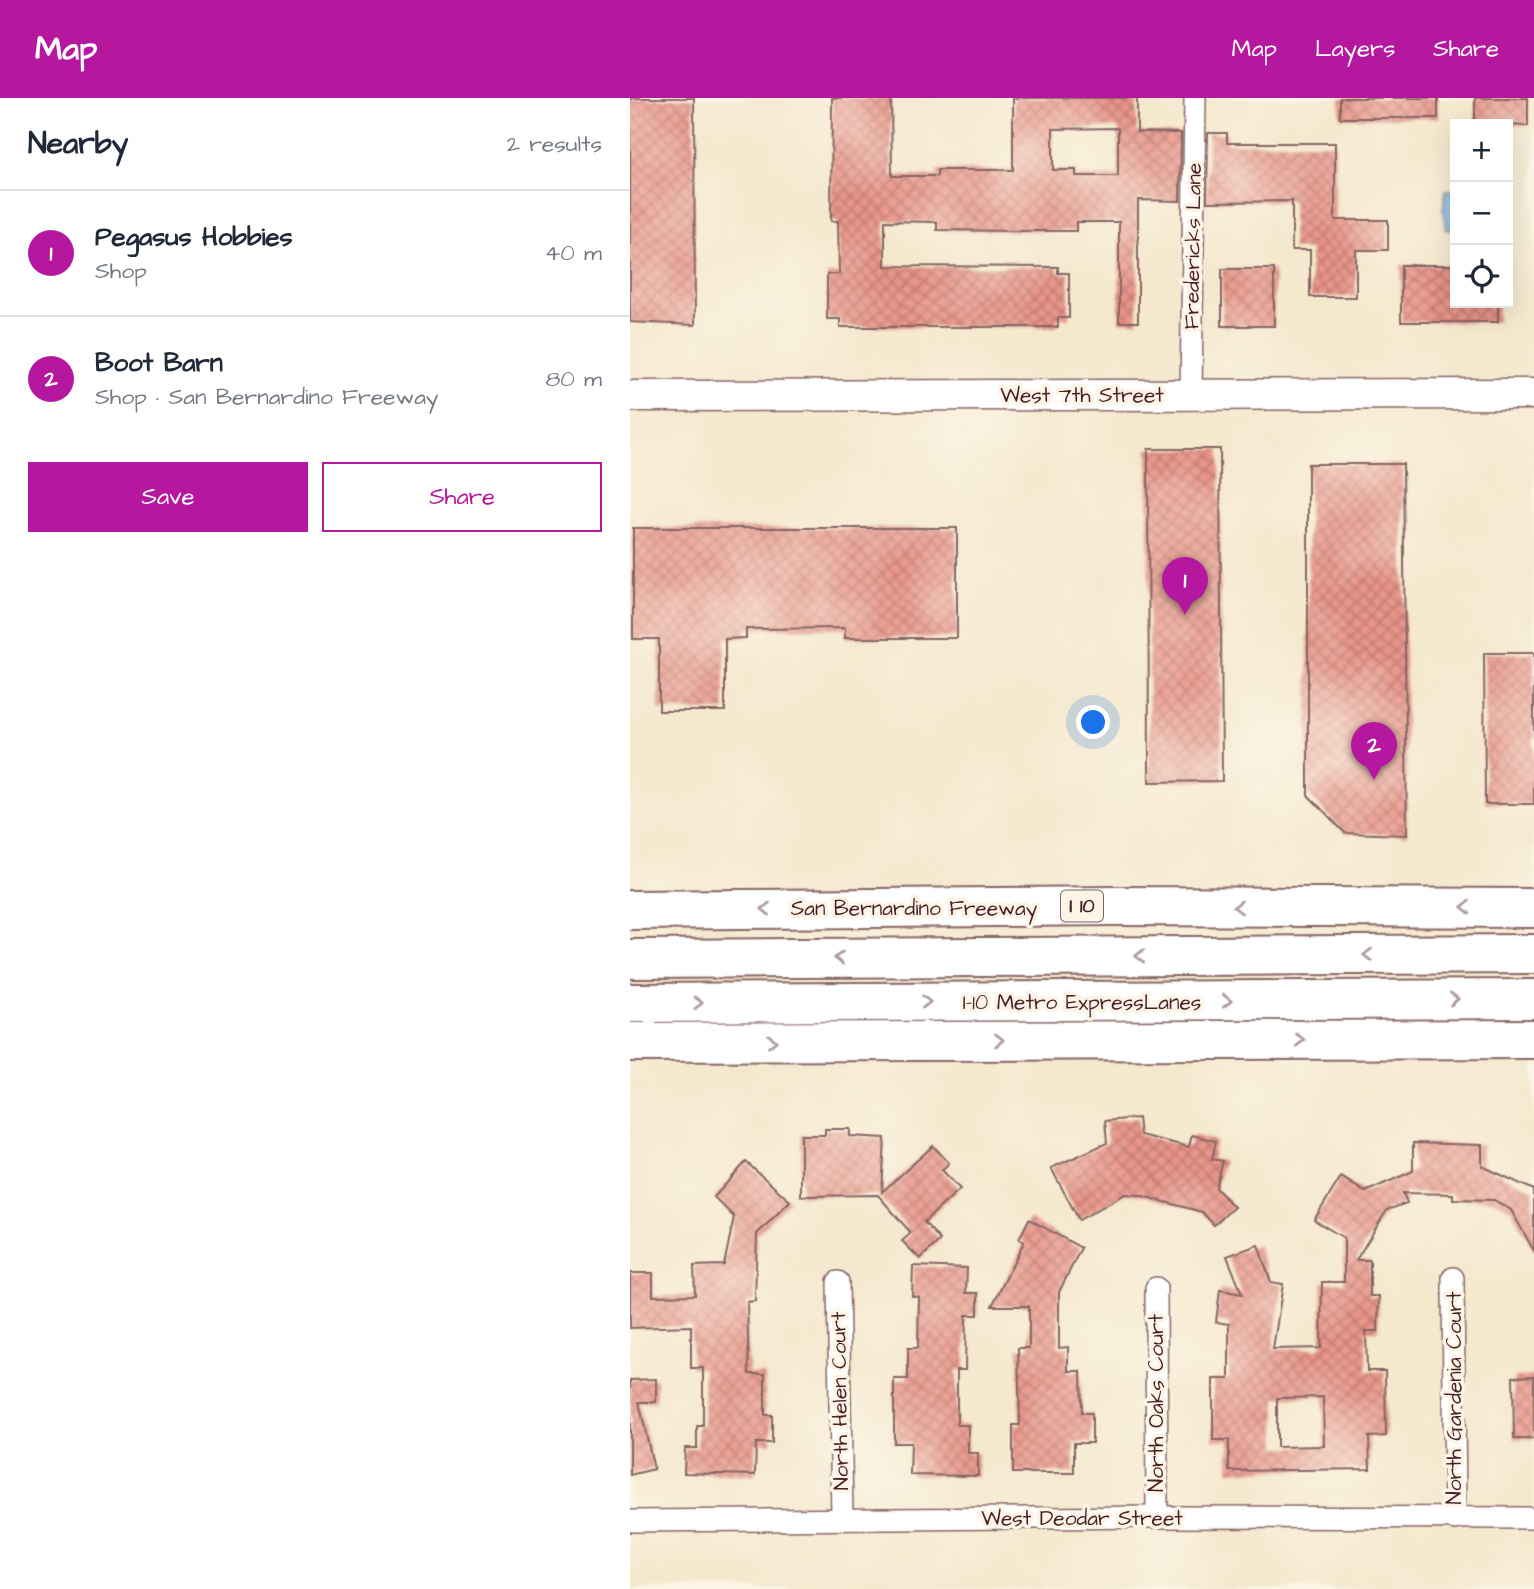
<!DOCTYPE html>
<html lang="en">
<head>
<meta charset="utf-8">
<style>
  :root { --surface:#fff; --page:#f6f6f7; --text:#1f2937; --muted:#747a83; --line:#e0e1e3; --accent:#b5179e }
  body { margin:0; font-family:"Architects Daughter",sans-serif; background:var(--page); color:var(--text) }
  .controls { position:absolute; right:21px; top:21px; display:grid; overflow:hidden; border-radius:0px; box-shadow:0 7px 28px #0002 }
  .controls button { width:63px; height:63px; display:grid; place-items:center; padding:0; border:0; border-bottom:2px solid var(--line); background:var(--surface); color:var(--text); font:35px sans-serif }
  .you { position:absolute; left:464px; top:625px; width:24px; height:24px; margin:-18px; border:5px solid #fff; border-radius:50%; background:#1a73e8; box-shadow:0 0 0 10px #1a73e833 }
  .badge { display:grid; place-items:center; width:46px; height:46px; border-radius:50%; background:var(--accent); color:#fff; font-size:23px; font-weight:700 }
  .pin { position:absolute; translate:-50% -58px; filter:drop-shadow(0 2px 4px #0008) }
  .pin::after { content:''; position:absolute; top:37px; width:24px; height:21px; background:inherit; clip-path:polygon(0 0,100% 0,50% 100%) }
  .list { margin:0; padding:0; list-style:none }
  h2 { display:flex; justify-content:space-between; align-items:center; height:91px; margin:0; padding:0 28px; font-size:30px }
  h2 small { font-size:23px; font-weight:400; color:var(--muted) }
  .list li { display:grid; grid-template-columns:46px 1fr auto; gap:21px; align-items:center; box-sizing:border-box; height:126px; padding:0 28px; border-top:2px solid var(--line) }
  .list b { display:block; font-size:26px; white-space:nowrap }
  .list p { margin:0; font-size:23px; white-space:nowrap; color:var(--muted) }
  .list em { font-size:23px; font-style:normal; color:var(--muted) }
  .actions { display:flex; gap:14px; padding:21px 28px }
  .actions a { flex:1; padding:16px 0; border:2px solid var(--accent); border-radius:0px; text-align:center; font-size:24px; color:var(--accent) }
  .actions .main { background:var(--accent); color:#fff }
  .icon { flex:none; width:38px; height:38px; fill:none; stroke:currentColor; stroke-width:2; stroke-linecap:round; stroke-linejoin:round }
  .map { position:relative; flex:none; width:904px; height:1491px; overflow:hidden }
  header { display:flex; align-items:center; gap:42px; box-sizing:border-box; height:98px; padding:0 35px; background:var(--accent); color:#fff }
  header strong { font-size:33px }
  nav { display:flex; gap:38px; margin-inline-start:auto; font-size:24px }
  main { display:flex }
  aside { flex:1; background:var(--surface) }
  .map>svg:first-child { display:block }
</style>
</head>
<body>
<header>
<strong>Map</strong>
<nav><a>Map</a><a>Layers</a><a>Share</a></nav>
</header>
<main>
<aside>
<h2>Nearby<small>2 results</small></h2>
<ul class="list">
<li><span class="badge">1</span><div><b>Pegasus Hobbies</b><p>Shop</p></div><em>40 m</em></li>
<li><span class="badge">2</span><div><b>Boot Barn</b><p>Shop · San Bernardino Freeway</p></div><em>80 m</em></li>
</ul>
<div class="actions"><a class="main">Save</a><a>Share</a></div>
</aside>
<div class="map">
<svg width="904" height="1491" viewBox="0 0 904 1491">
  <defs>
    <pattern id="building-cross-hatch" width="8" height="8" patternUnits="userSpaceOnUse" patternTransform="scale(1.75)"><rect width="8" height="8" fill="#e9958a"/><path d="M0 0l8 8M0 8l8-8" fill="none" stroke="#bf7971"/></pattern>
  </defs>
  <rect width="100%" height="100%" fill="#fcf5e5"/>
  <filter id="ink" filterUnits="userSpaceOnUse"><feTurbulence type="fractalNoise" baseFrequency=".0143" numOctaves="2"/><feDisplacementMap in="SourceGraphic" scale="14" xChannelSelector="R" yChannelSelector="G"/><feConvolveMatrix kernelMatrix="1 2 1 2 8 2 1 2 1" color-interpolation-filters="sRGB"/></filter>
  <filter id="wash" filterUnits="userSpaceOnUse"><feTurbulence type="fractalNoise" baseFrequency=".00686" numOctaves="4" result="noise"/><feDisplacementMap in="SourceGraphic" scale="28" xChannelSelector="R" yChannelSelector="G"/><feGaussianBlur stdDeviation="1.57" result="paint"/><feColorMatrix in="noise" values="0 0 0 0 0 0 0 0 0 0 0 0 0 0 0 0 0 1.4 0 .05"/><feComposite in="paint" operator="in"/></filter>
  <g filter="url(#wash)">
    <rect width="100%" height="100%" fill="#f4e8cd"/>
    <path fill="#6aaddf" stroke="#5a6685" stroke-width="2" d="M 816,92 L 825,92 L 825,131 L 817,132 L 813,111 Z"/>
    <g id="blocks">
      <g fill="url(#building-cross-hatch)" fill-rule="evenodd">
        <path d="M 0,0 L 64,0 L 65,227 L 0,224 Z"/>
        <path d="M 202,0 L 261,0 L 262,78 L 307,78 L 307,72 L 383,72 L 383,0 L 507,0 L 507,34 L 551,35 L 550,103 L 508,102 L 508,224 L 489,224 L 489,124 L 446,124 L 446,133 L 386,133 L 307,132 L 307,124 L 255,123 L 255,168 L 428,169 L 428,175 L 439,175 L 439,220 L 428,220 L 428,229 L 210,229 L 210,221 L 197,221 L 197,176 L 209,176 L 208,123 L 201,123 ZM 488,30 L 488,78 L 446,78 L 446,72 L 423,72 L 423,31 Z"/>
        <rect x="710" y="0" width="98" height="20"/>
        <path d="M 845,0 L 898,0 L 898,28 L 845,26 Z"/>
        <path d="M 578,35 L 597,35 L 597,45 L 705,45 L 705,122 L 758,122 L 758,152 L 726,152 L 726,199 L 680,199 L 680,152 L 662,152 L 662,103 L 577,104 Z"/>
        <path d="M 771,167 L 825,167 L 825,205 L 868,205 L 868,224 L 771,224 Z"/>
        <rect x="592" y="171" width="52" height="57"/>
        <path d="M 518,351 L 590,351 L 592,683 L 519,684 Z"/>
        <path d="M 678,366 L 773,366 L 777,737 L 715,735 L 678,697 Z"/>
        <path d="M 3,430 L 327,430 L 327,540 L 215,540 L 215,530 L 116,531 L 116,540 L 95,541 L 95,613 L 29,613 L 29,541 L 3,541 Z"/>
        <path d="M 854,555 L 904,555 L 904,706 L 855,706 Z"/>
        <path d="M 508,1020 L 510,1037 L 559,1049 L 562,1037 L 586,1043 L 582,1061 L 593,1063 L 586,1090 L 604,1109 L 584,1127 L 572,1114 L 509,1097 L 495,1096 L 449,1122 L 421,1070 L 477,1045 L 475,1023 Z"/>
        <path d="M 195,1031 L 220,1031 L 220,1038 L 255,1040 L 252,1094 L 303,1048 L 319,1065 L 312,1072 L 330,1091 L 294,1124 L 310,1142 L 290,1161 L 272,1143 L 281,1135 L 248,1097 L 171,1098 L 171,1037 L 195,1037 Z"/>
        <path d="M 783,1045 L 852,1047 L 852,1068 L 904,1092 L 904,1153 L 881,1112 L 864,1102 L 823,1101 L 823,1096 L 773,1095 L 777,1105 L 757,1112 L 726,1162 L 740,1162 L 740,1198 L 749,1198 L 748,1233 L 736,1233 L 737,1273 L 755,1273 L 756,1338 L 739,1339 L 740,1371 L 599,1373 L 599,1342 L 583,1342 L 583,1281 L 599,1281 L 599,1226 L 586,1224 L 590,1192 L 612,1196 L 597,1158 L 628,1147 L 641,1184 L 653,1186 L 643,1251 L 691,1250 L 692,1184 L 714,1184 L 714,1140 L 684,1122 L 711,1079 L 735,1094 L 783,1073 ZM 693,1299 L 694,1348 L 647,1349 L 647,1300 Z"/>
        <path d="M 116,1064 L 160,1103 L 127,1136 L 125,1203 L 117,1204 L 119,1276 L 135,1276 L 135,1317 L 142,1317 L 142,1345 L 126,1345 L 125,1377 L 54,1375 L 55,1350 L 67,1350 L 67,1328 L 73,1328 L 73,1270 L 61,1270 L 61,1228 L 0,1230 L 0,1175 L 23,1175 L 23,1198 L 65,1197 L 64,1168 L 94,1167 L 104,1119 L 84,1099 Z"/>
        <path d="M 399,1121 L 451,1150 L 429,1194 L 429,1250 L 438,1249 L 438,1273 L 451,1273 L 452,1315 L 462,1315 L 462,1345 L 444,1345 L 444,1375 L 383,1375 L 383,1327 L 390,1327 L 388,1250 L 399,1250 L 399,1208 L 362,1208 L 394,1144 L 389,1141 Z"/>
        <path d="M 283,1168 L 337,1170 L 336,1195 L 348,1195 L 348,1217 L 336,1217 L 335,1272 L 327,1272 L 327,1327 L 338,1327 L 338,1355 L 348,1355 L 348,1378 L 280,1377 L 281,1345 L 264,1345 L 264,1281 L 278,1281 L 278,1250 L 288,1250 L 289,1199 L 282,1198 Z"/>
        <path d="M 904,1278 L 904,1341 L 884,1341 L 883,1279 Z"/>
        <path d="M 26,1281 L 26,1304 L 9,1304 L 24,1371 L 0,1377 L 0,1282 Z"/>
      </g>
    </g>
  </g>
  <g filter="url(#ink)">
    <use href="#blocks" fill-opacity="0" stroke="#866564" stroke-width="2"/>
    <g fill="none" stroke-linecap="round" stroke-linejoin="round">
      <defs>
        <g id="street">
          <path d="M 561,297 L 565,0"/>
          <path d="M 823,1180 L 825,1421"/>
          <path d="M 208,1184 L 212,1421"/>
          <path d="M 526,1190 L 527,1419"/>
          <path d="M 0,1423 L 527,1419 L 904,1420"/>
        </g>
        <path id="secondary" d="M 0,298 L 904,296"/>
        <g id="highway">
          <path d="M 0,812 L 486,808 L 904,810"/>
          <path d="M 0,861 L 904,856"/>
          <path d="M 0,905 L 904,901"/>
          <path d="M 0,944 L 904,941"/>
        </g>
      </defs>
      <use href="#street" stroke="#866564" stroke-width="24"/>
      <use href="#secondary" stroke="#866564" stroke-width="33"/>
      <use href="#highway" stroke="#866564" stroke-width="42"/>
      <use href="#street" stroke="#fff" stroke-width="21"/>
      <use href="#secondary" stroke="#fff" stroke-width="30"/>
      <use href="#highway" stroke="#fff" stroke-width="38"/>
    </g>
    <defs><path id="oneway-chevron" d="M-2-3.5L2.5 0L-2 3.5" fill="none" stroke-width="1.6" stroke-linecap="round" stroke-linejoin="round" transform="scale(1.75)"/></defs>
    <g stroke="#ae9aa0">
      <use href="#oneway-chevron" transform="translate(608 809) rotate(-180)"/>
      <use href="#oneway-chevron" transform="translate(836 809) rotate(-180)"/>
      <use href="#oneway-chevron" transform="translate(136 811) rotate(180)"/>
      <use href="#oneway-chevron" transform="translate(738 857) rotate(180)"/>
      <use href="#oneway-chevron" transform="translate(510 858) rotate(180)"/>
      <use href="#oneway-chevron" transform="translate(209 860) rotate(180)"/>
      <use href="#oneway-chevron" transform="translate(824 901) rotate(-1)"/>
      <use href="#oneway-chevron" transform="translate(597 903)"/>
      <use href="#oneway-chevron" transform="translate(296 904)"/>
      <use href="#oneway-chevron" transform="translate(68 905)"/>
      <use href="#oneway-chevron" transform="translate(369 942)"/>
      <use href="#oneway-chevron" transform="translate(670 942)"/>
      <use href="#oneway-chevron" transform="translate(142 943)"/>
    </g>
  </g>
  <g text-anchor="middle" dominant-baseline="central" stroke-width="7" stroke-linejoin="round" paint-order="stroke">
    <rect fill="#fcf5e5" stroke="#7f5f63" stroke-width="2" x="431" y="792.5" width="42" height="31" rx="5"/>
    <g font-size="19" font-weight="bold" fill="#4a1f2b">
      <text x="452" y="808">I 10</text>
    </g>
    <g font-size="21" fill="#4a1f2b" stroke="#fcf5e5">
      <text transform="translate(563 148) rotate(-89)">Fredericks Lane</text>
      <text x="452" y="297">West 7th Street</text>
      <text x="284" y="810">San Bernardino Freeway</text>
      <text x="452" y="904">I-10 Metro ExpressLanes</text>
      <text transform="translate(824 1300) rotate(-90)">North Gardenia Court</text>
      <text transform="translate(210 1303) rotate(-91)">North Helen Court</text>
      <text transform="translate(526 1305) rotate(-90)">North Oaks Court</text>
      <text x="452" y="1420">West Deodar Street</text>
    </g>
  </g>
</svg>
<div class="controls">
<button>+</button>
<button>−</button>
<button><svg class="icon" aria-label="locate" viewBox="0 0 24 24"><circle cx="12" cy="12" r="6"/><path d="M12 2v4M12 18v4M2 12h4M18 12h4"/></svg></button>
</div>
<div class="you"></div>
<div class="pin badge" style="left:555px;top:517px">1</div>
<div class="pin badge" style="left:744px;top:682px">2</div>
</div>
</main>
</body>
</html>
